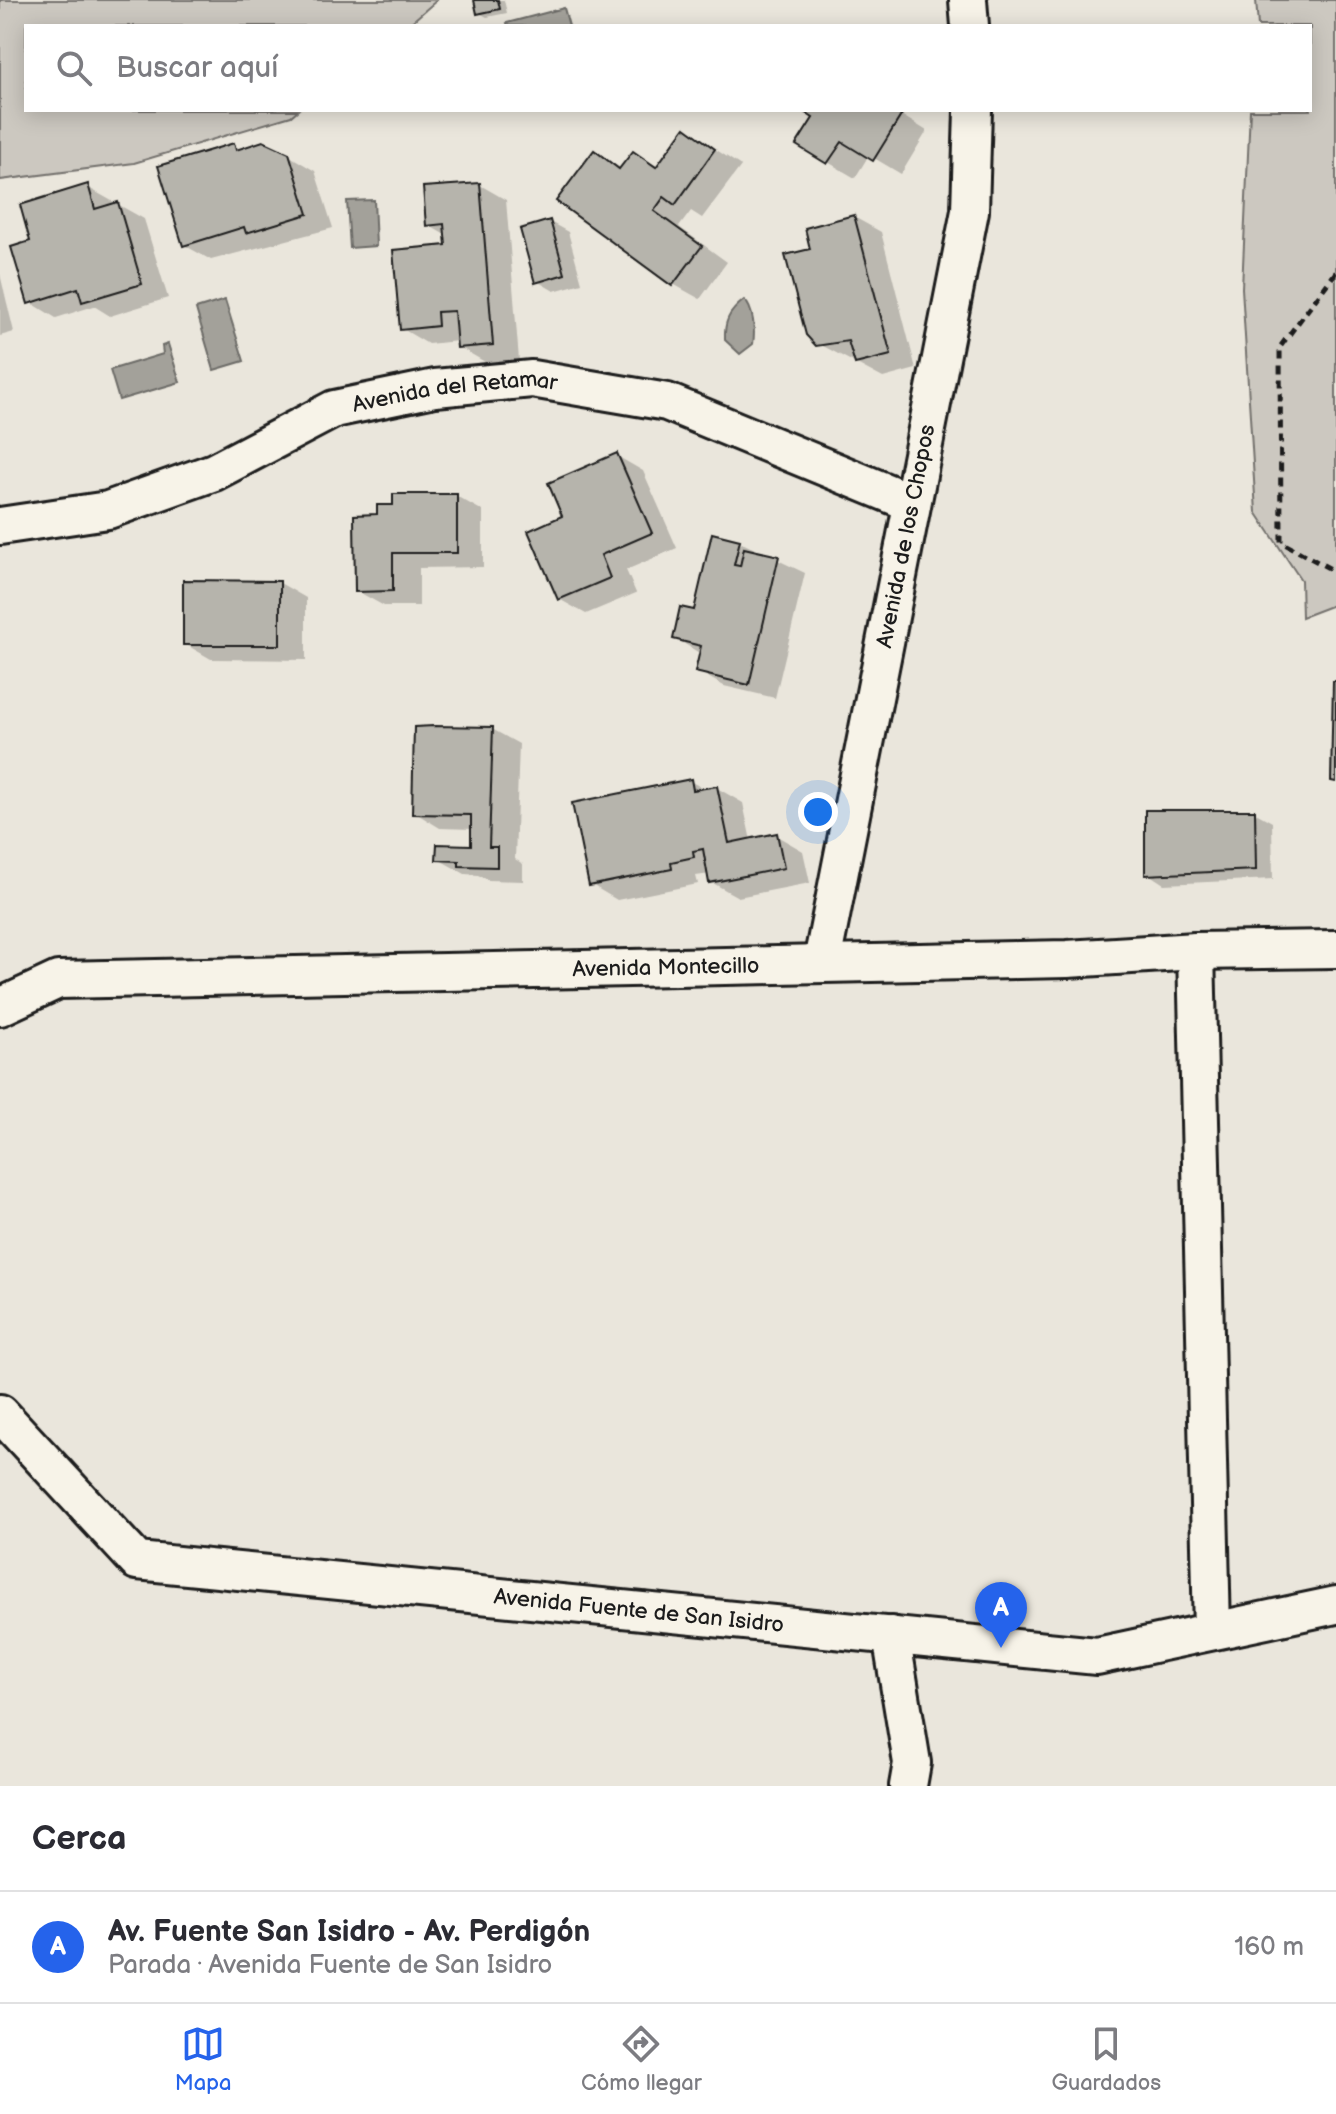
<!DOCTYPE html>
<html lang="es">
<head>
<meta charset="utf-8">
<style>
  :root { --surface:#fff; --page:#f7f7f7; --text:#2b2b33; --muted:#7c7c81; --line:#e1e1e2; --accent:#2563eb }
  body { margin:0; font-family:"Balsamiq Sans",sans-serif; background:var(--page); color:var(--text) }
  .you { position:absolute; left:818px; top:812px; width:28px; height:28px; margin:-20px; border:6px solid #fff; border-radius:50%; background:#1a73e8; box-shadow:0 0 0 12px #1a73e833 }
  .badge { display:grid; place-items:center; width:52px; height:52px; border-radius:50%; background:var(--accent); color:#fff; font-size:26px; font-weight:700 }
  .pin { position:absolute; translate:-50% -66px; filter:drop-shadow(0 2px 4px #0008) }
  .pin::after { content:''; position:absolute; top:42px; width:28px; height:24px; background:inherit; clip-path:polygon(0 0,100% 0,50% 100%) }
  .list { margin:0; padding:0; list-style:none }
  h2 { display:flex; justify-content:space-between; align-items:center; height:104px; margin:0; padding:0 32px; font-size:34px }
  h2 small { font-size:26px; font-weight:400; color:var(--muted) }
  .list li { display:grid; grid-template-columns:52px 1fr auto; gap:24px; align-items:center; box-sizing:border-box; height:112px; padding:0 32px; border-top:2px solid var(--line) }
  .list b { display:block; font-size:30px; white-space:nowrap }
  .list p { margin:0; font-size:26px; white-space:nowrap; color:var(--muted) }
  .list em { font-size:26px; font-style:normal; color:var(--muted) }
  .icon { flex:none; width:44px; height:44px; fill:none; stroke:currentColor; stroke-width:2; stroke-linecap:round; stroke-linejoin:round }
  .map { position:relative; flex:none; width:1336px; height:1786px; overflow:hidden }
  .search { position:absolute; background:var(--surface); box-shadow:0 4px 20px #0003; left:24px; right:24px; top:24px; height:88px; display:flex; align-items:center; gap:20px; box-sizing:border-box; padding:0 28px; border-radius:0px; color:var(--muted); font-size:30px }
  .sheet { height:216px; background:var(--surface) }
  nav { display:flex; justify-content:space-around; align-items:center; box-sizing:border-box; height:112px; border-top:2px solid var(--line); background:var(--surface); font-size:22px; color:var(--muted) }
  nav a { display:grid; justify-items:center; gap:4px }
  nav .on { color:var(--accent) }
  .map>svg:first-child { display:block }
</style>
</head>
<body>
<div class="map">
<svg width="1336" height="1786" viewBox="0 0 1336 1786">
  <rect width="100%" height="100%" fill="#eae6dc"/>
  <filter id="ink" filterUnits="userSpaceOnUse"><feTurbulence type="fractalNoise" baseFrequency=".0125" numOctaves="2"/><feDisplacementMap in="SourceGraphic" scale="16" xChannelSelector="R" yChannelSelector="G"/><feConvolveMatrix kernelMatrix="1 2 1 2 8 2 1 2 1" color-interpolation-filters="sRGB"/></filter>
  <g filter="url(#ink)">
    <g fill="#ccc8c0" stroke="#74726e" stroke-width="2">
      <path d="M 0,0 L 437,0 L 407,26 L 26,26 L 26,110 L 298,110 L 291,116 L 134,163 L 0,180 Z"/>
      <path d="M 1256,0 L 1336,0 L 1336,604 L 1302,617 L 1301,580 L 1256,512 L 1242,288 L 1250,110 L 1310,110 L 1310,26 L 1258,26 Z"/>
    </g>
    <g fill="#a3a19a" stroke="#6d6c68" stroke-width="2">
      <path d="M 564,8 L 569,26 L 508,26 L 507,23 Z"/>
      <path d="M 374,200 L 376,246 L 350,248 L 347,201 Z"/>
      <path d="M 225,300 L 244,361 L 214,370 L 196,309 Z"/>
      <path d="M 744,300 C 754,308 755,332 753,344 L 740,354 L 725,340 C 724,321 729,312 744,300 Z"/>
      <path d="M 168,344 L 180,382 L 119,400 L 110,370 L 163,354 L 162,346 Z"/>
    </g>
    <g fill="#0003">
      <path d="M 476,0 L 504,0 L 507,13 L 487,17 L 479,13 Z"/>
      <path d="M 804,110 L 893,110 L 927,131 L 901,174 L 869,155 L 855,178 L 799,145 L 816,117 Z"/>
      <path d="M 686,130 L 741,166 L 702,218 L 691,211 L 679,227 L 727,262 L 700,299 L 673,284 L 594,153 L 622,169 L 634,153 L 658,167 Z"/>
      <path d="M 234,145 L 242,150 L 288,155 L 315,171 L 333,228 L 211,260 L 184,245 Z"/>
      <path d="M 480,185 L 506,200 L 519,360 L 485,362 L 459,347 L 458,341 L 428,344 L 401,328 L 448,247 L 447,236 L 428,225 Z"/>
      <path d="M 87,187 L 144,219 L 168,298 L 110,316 L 94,306 L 56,318 L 30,302 L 33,242 Z"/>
      <path d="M 854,217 L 881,232 L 916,369 L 883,378 L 812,340 L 813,250 Z"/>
      <path d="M 550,222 L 568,232 L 582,283 L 554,291 L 537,281 Z"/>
      <path d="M 0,274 L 14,332 L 0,336 Z"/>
      <path d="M 617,456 L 643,471 L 677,548 L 626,570 L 636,593 L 586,614 L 559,599 L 565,517 Z"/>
      <path d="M 456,496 L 483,511 L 483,567 L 419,568 L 419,606 L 384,606 L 357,591 L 379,516 Z"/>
      <path d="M 740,542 L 805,573 L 775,698 L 724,686 L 697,671 L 701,654 L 675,638 Z"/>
      <path d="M 280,583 L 306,598 L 306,660 L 211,659 L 185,644 Z"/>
      <path d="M 492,729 L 519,744 L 515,859 L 523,864 L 523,881 L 488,880 L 478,875 L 465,874 L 438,859 L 472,847 L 473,829 L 440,828 L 414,812 Z"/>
      <path d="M 690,781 L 706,790 L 717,788 L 743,803 L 751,841 L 777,836 L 803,851 L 810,883 L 738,897 L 711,882 L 710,874 L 696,876 L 698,884 L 617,900 L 590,884 Z"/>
      <path d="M 1254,812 L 1272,822 L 1273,879 L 1164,884 L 1147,873 Z"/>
    </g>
    <g fill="#b6b4ac" stroke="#1c1c1c" stroke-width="2">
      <path d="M 474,0 L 498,0 L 500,9 L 477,14 Z"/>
      <path d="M 801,110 L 895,110 L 902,114 L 873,161 L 842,142 L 827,164 L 796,145 L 813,118 Z"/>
      <path d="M 685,127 L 715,149 L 675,205 L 664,197 L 654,211 L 702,246 L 672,286 L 556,201 L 594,150 L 619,169 L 633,151 L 656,167 Z"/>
      <path d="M 263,141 L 289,153 L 308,214 L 246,233 L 244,227 L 183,246 L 158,166 L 234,143 L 236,150 Z"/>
      <path d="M 480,183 L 493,345 L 457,348 L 454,311 L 437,312 L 438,326 L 400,330 L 393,250 L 446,245 L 444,224 L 426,226 L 423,187 Z"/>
      <path d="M 88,184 L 95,209 L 118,202 L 142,284 L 82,302 L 78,288 L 28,304 L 11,247 L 30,241 L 20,205 Z"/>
      <path d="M 854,215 L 891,355 L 855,364 L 848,341 L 816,346 L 806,335 L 785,255 L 810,249 L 805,228 Z"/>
      <path d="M 550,220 L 565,274 L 535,283 L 520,229 Z"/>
      <path d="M 617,453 L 652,533 L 601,555 L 610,578 L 558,600 L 528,531 L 562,516 L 548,483 Z"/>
      <path d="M 393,494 L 457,494 L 457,553 L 393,553 L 393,591 L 355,592 L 354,515 L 377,514 L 377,505 L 393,505 Z"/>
      <path d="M 712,533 L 740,540 L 734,565 L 740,566 L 744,548 L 779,556 L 749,685 L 695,672 L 701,646 L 673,639 L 680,607 L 694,610 Z"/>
      <path d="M 183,580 L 280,581 L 280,645 L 183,645 Z"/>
      <path d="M 1333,681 L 1336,681 L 1336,782 L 1331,781 Z"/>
      <path d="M 434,726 L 493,727 L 489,847 L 497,847 L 497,867 L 459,866 L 459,861 L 436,860 L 437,844 L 471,845 L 471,815 L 412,814 L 414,727 Z"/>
      <path d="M 691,779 L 693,790 L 717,786 L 729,843 L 777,833 L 784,868 L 709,883 L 703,849 L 693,851 L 694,857 L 671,862 L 672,869 L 589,886 L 572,803 Z"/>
      <path d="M 1145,810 L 1255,810 L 1256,870 L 1145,875 Z"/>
    </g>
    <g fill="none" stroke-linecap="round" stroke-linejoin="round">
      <defs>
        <g id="street">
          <path d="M 968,0 L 970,26"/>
          <path id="s1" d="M 0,526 L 108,510 L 214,472 L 334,409 L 435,388 L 532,379 L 667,402 L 912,503"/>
          <path d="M 1196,951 L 1212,1631"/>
          <path id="s2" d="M 822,962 L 970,211 L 973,110"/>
          <path id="s3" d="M 0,1007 L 58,980 L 1067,959 L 1196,951 L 1336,949"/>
          <path id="s4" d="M 0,1413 L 137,1561 L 1097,1656 L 1336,1605"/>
          <path d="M 891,1635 L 912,1763 L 908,1786"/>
        </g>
      </defs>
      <use href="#street" stroke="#1c1c1c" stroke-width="42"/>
      <path stroke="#1c1c1c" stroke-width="5" stroke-dasharray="8 6" stroke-linecap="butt" d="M 1336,272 L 1280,347 L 1281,542 L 1336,572"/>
      <use href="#street" stroke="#f7f3e8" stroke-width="36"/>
    </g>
  </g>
  <g text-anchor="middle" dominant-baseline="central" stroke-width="6" stroke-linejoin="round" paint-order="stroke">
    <g font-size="22" fill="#1c1c1c" stroke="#f7f3e8">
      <text stroke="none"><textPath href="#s1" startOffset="480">Avenida del Retamar</textPath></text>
      <text stroke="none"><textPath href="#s2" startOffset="434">Avenida de los Chopos</textPath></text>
      <text stroke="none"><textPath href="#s3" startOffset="672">Avenida Montecillo</textPath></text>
      <text stroke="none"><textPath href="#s4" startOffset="706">Avenida Fuente de San Isidro</textPath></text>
    </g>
  </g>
</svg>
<div class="you"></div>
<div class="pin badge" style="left:1001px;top:1648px">A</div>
<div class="search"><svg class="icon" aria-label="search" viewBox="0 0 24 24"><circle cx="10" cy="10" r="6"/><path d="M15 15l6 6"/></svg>Buscar aquí</div>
</div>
<section class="sheet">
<h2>Cerca<small></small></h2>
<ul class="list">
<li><span class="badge">A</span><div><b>Av. Fuente San Isidro - Av. Perdigón</b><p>Parada · Avenida Fuente de San Isidro</p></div><em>160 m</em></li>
</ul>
</section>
<nav>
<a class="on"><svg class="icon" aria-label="map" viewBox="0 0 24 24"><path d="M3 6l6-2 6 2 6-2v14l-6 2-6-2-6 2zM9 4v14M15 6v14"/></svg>Mapa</a>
<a><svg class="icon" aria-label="directions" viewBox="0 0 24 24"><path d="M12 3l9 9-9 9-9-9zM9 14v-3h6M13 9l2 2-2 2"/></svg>Cómo llegar</a>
<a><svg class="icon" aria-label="saved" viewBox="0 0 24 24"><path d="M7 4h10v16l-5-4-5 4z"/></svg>Guardados</a>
</nav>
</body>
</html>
